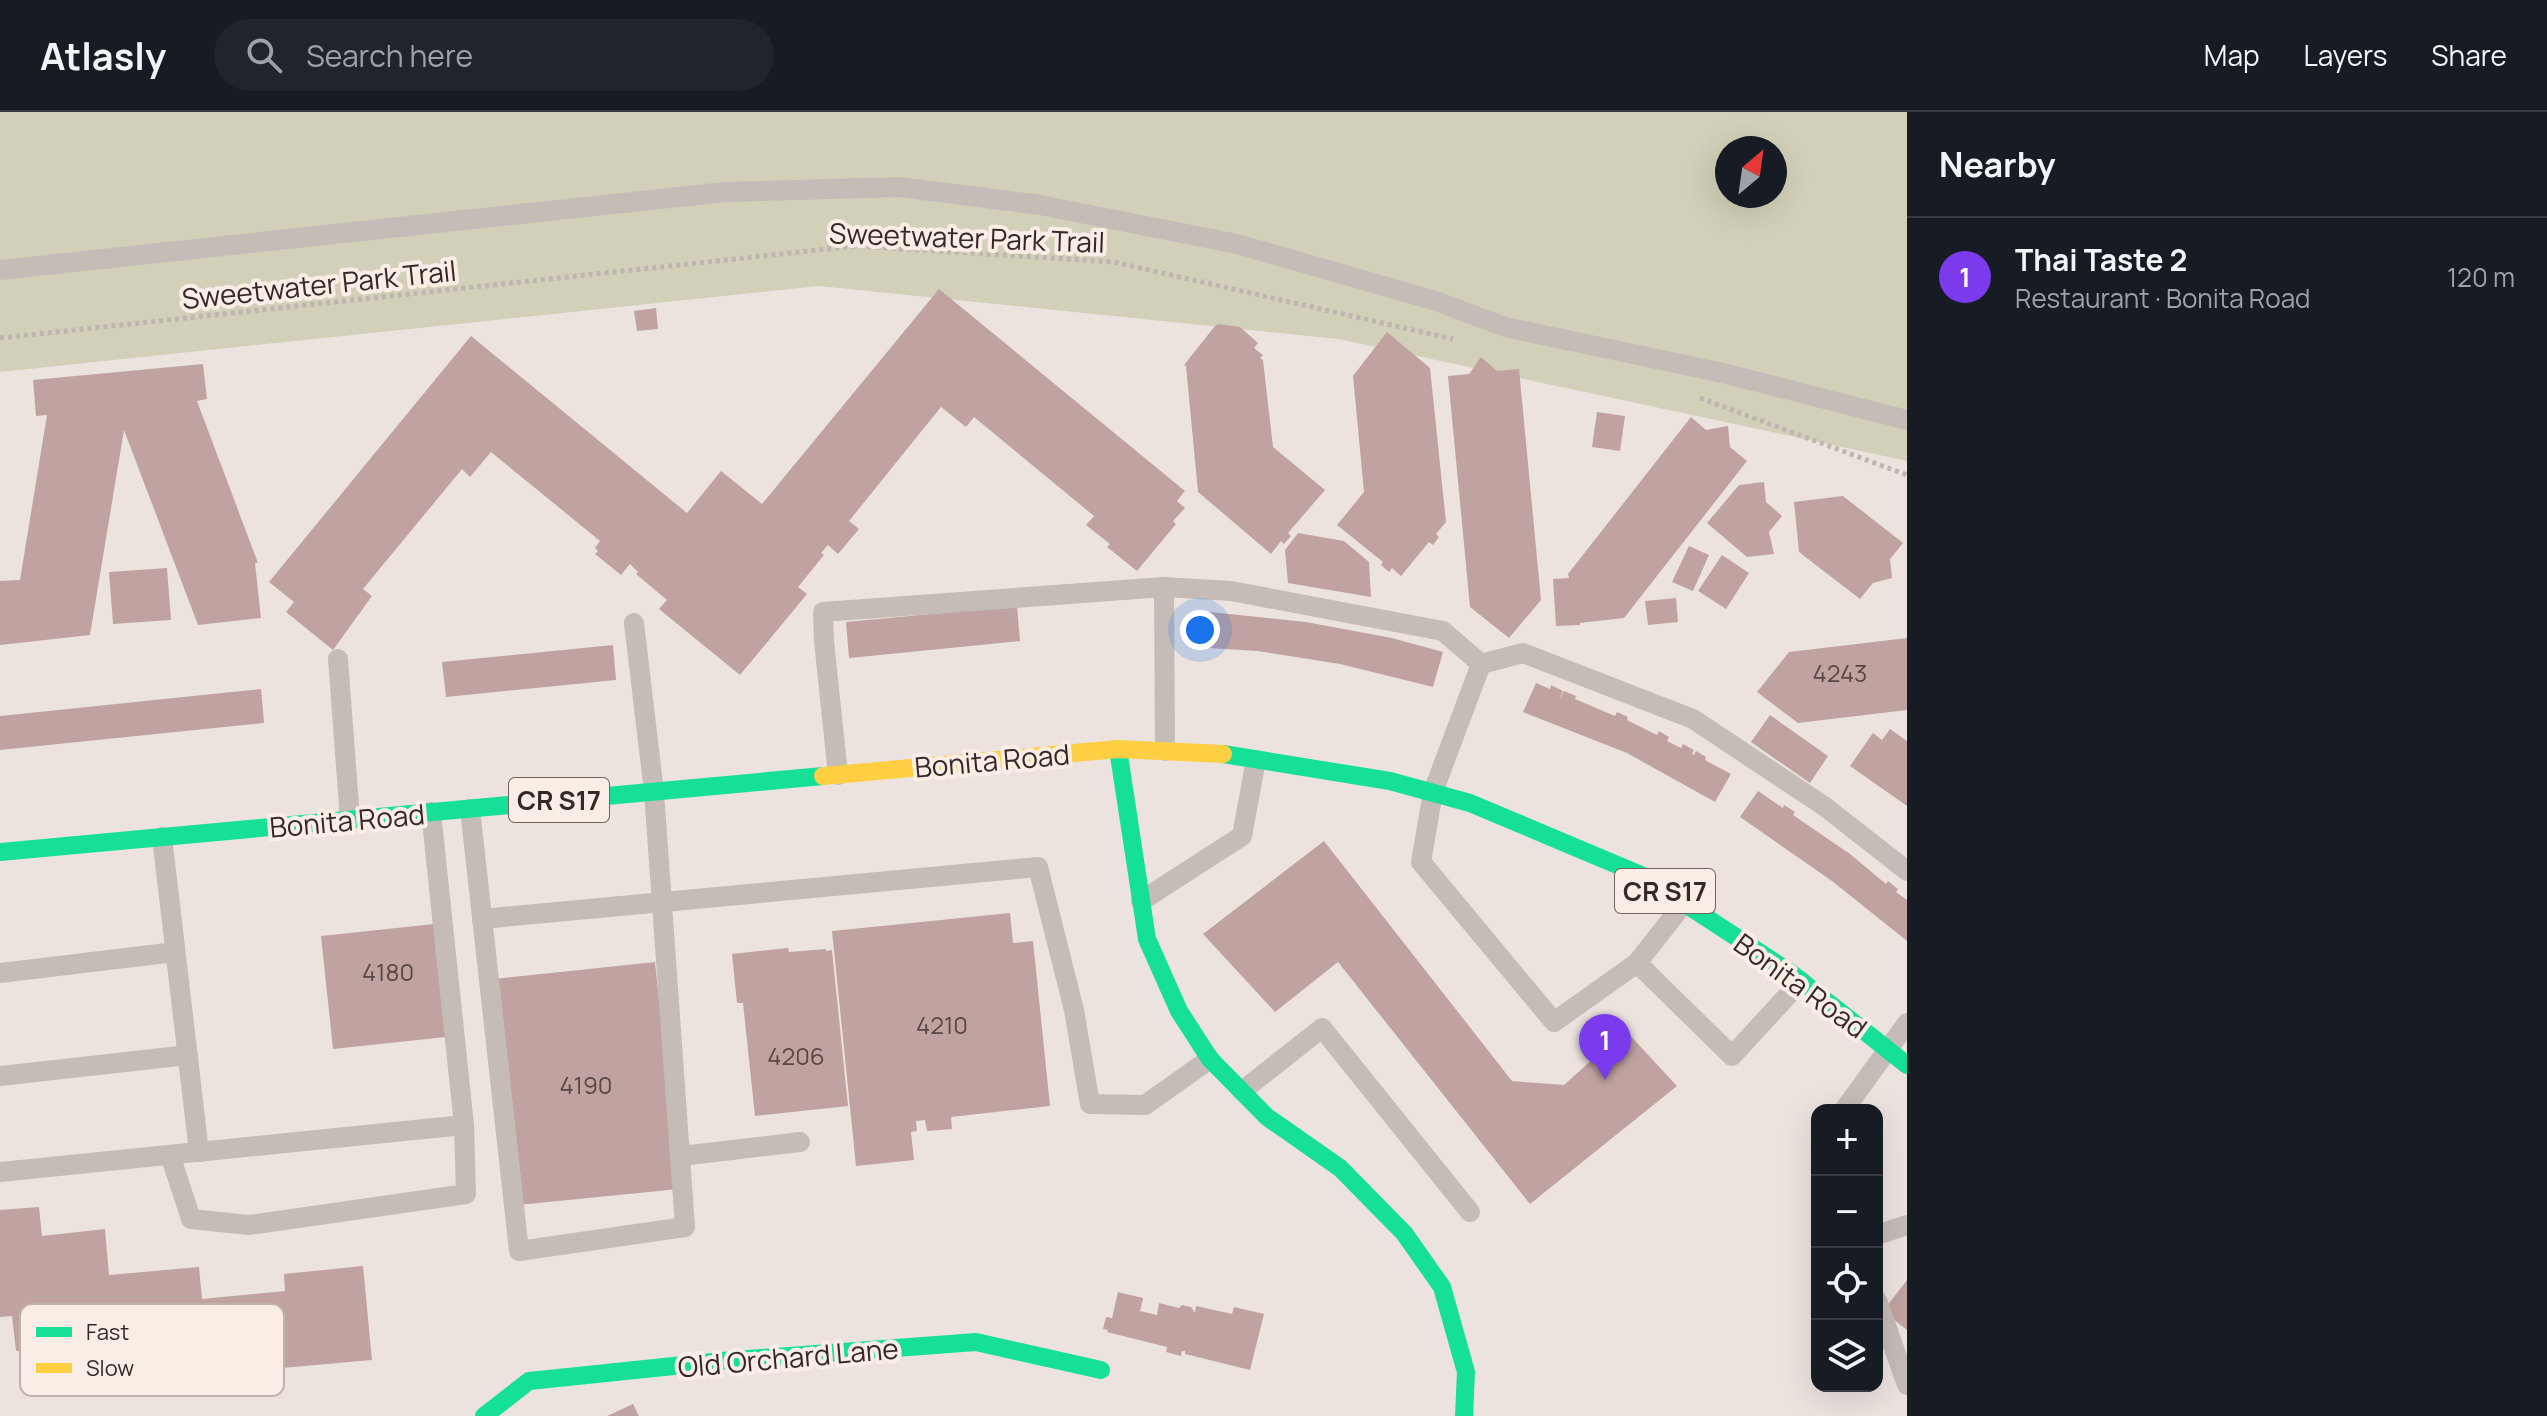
<!DOCTYPE html>
<html lang="en">
<head>
<meta charset="utf-8">
<style>
  :root { --surface:#171b24; --page:#20242c; --text:#f1f3f6; --muted:#9ea1a6; --line:#363941; --accent:#7c3aed }
  body { margin:0; font-family:Manrope,sans-serif; background:var(--page); color:var(--text) }
  .controls { position:absolute; right:24px; bottom:24px; display:grid; overflow:hidden; border-radius:16px; box-shadow:0 8px 32px #0002 }
  .controls button { width:72px; height:72px; display:grid; place-items:center; padding:0; border:0; border-bottom:2px solid var(--line); background:var(--surface); color:var(--text); font:40px sans-serif }
  .compass { position:absolute; left:1715px; top:24px; width:72px; height:72px; border-radius:50%; background:var(--surface); box-shadow:0 8px 32px #0002; rotate:29deg }
  .you { position:absolute; left:1200px; top:518px; width:28px; height:28px; margin:-20px; border:6px solid #fff; border-radius:50%; background:#1a73e8; box-shadow:0 0 0 12px #1a73e833 }
  .badge { display:grid; place-items:center; width:52px; height:52px; border-radius:50%; background:var(--accent); color:#fff; font-size:26px; font-weight:700 }
  .pin { position:absolute; translate:-50% -66px; filter:drop-shadow(0 2px 4px #0008) }
  .pin::after { content:''; position:absolute; top:42px; width:28px; height:24px; background:inherit; clip-path:polygon(0 0,100% 0,50% 100%) }
  .list { margin:0; padding:0; list-style:none }
  h2 { display:flex; justify-content:space-between; align-items:center; height:104px; margin:0; padding:0 32px; font-size:34px }
  h2 small { font-size:26px; font-weight:400; color:var(--muted) }
  .list li { display:grid; grid-template-columns:52px 1fr auto; gap:24px; align-items:center; box-sizing:border-box; height:120px; padding:0 32px; border-top:2px solid var(--line) }
  .list b { display:block; font-size:30px; white-space:nowrap }
  .list p { margin:0; font-size:26px; white-space:nowrap; color:var(--muted) }
  .list em { font-size:26px; font-style:normal; color:var(--muted) }
  .icon { flex:none; width:44px; height:44px; fill:none; stroke:currentColor; stroke-width:2; stroke-linecap:round; stroke-linejoin:round }
  .map { position:relative; flex:none; width:1907px; height:1304px; overflow:hidden }
  header { display:flex; align-items:center; gap:48px; box-sizing:border-box; height:112px; padding:0 40px; background:var(--surface); border-bottom:2px solid var(--line) }
  header strong { font-size:38px }
  nav { display:flex; gap:44px; margin-inline-start:auto; font-size:28px }
  .search { width:560px; height:72px; background:var(--page); display:flex; align-items:center; gap:20px; box-sizing:border-box; padding:0 28px; border-radius:44px; color:var(--muted); font-size:30px }
  main { display:flex }
  aside { flex:1; background:var(--surface) }
  .map>svg:first-child { display:block }
</style>
</head>
<body>
<header>
<strong>Atlasly</strong>
<div class="search"><svg class="icon" aria-label="search" viewBox="0 0 24 24"><circle cx="10" cy="10" r="6"/><path d="M15 15l6 6"/></svg>Search here</div>
<nav><a>Map</a><a>Layers</a><a>Share</a></nav>
</header>
<main>
<div class="map">
<svg width="1907" height="1304" viewBox="0 0 1907 1304">
  <rect width="100%" height="100%" fill="#ece3df"/>
  <path fill="#d2d0b8" fill-rule="evenodd" d="M 0,0 L 1907,0 L 1907,349 L 1338,227 L 819,174 L 0,260 ZM 1727,36 L 1775,36 L 1775,84 L 1727,84 Z"/>
  <g fill="#c0a3a0">
    <path d="M 939,177 L 1185,379 L 1177,389 L 1185,396 L 1173,409 L 1176,412 L 1137,459 L 1107,435 L 1110,432 L 1086,413 L 1094,404 L 974,305 L 966,315 L 941,295 L 849,409 L 859,417 L 838,442 L 828,433 L 821,441 L 824,443 L 798,475 L 807,482 L 740,563 L 659,497 L 667,488 L 636,462 L 638,460 L 630,452 L 621,463 L 595,442 L 598,439 L 595,436 L 600,429 L 491,340 L 470,365 L 462,357 L 363,477 L 372,484 L 333,538 L 286,500 L 294,490 L 269,470 L 471,224 L 687,401 L 721,359 L 762,392 Z"/>
    <path d="M 656,196 L 658,217 L 637,219 L 634,199 Z"/>
    <path d="M 1219,212 L 1240,215 L 1258,231 L 1254,236 L 1263,243 L 1260,246 L 1263,248 L 1273,335 L 1325,378 L 1288,421 L 1291,424 L 1284,432 L 1281,429 L 1271,442 L 1198,380 L 1186,254 L 1184,253 L 1215,214 Z"/>
    <path d="M 1387,220 L 1430,256 L 1446,410 L 1436,422 L 1439,425 L 1433,433 L 1429,430 L 1401,464 L 1392,456 L 1389,460 L 1381,453 L 1383,450 L 1337,413 L 1364,380 L 1353,264 Z"/>
    <path d="M 1481,245 L 1497,259 L 1519,257 L 1541,488 L 1509,526 L 1470,495 L 1448,264 L 1469,262 Z"/>
    <path d="M 203,252 L 207,287 L 197,289 L 258,451 L 255,451 L 261,506 L 198,513 L 124,318 L 90,523 L 0,533 L 0,469 L 20,468 L 47,303 L 36,304 L 33,268 Z"/>
    <path d="M 1597,300 L 1625,304 L 1620,339 L 1592,335 Z"/>
    <path d="M 1691,305 L 1706,318 L 1728,314 L 1730,335 L 1747,349 L 1624,506 L 1580,511 L 1580,513 L 1556,514 L 1553,467 L 1569,466 L 1568,462 Z"/>
    <path d="M 1764,370 L 1766,390 L 1782,404 L 1769,420 L 1774,442 L 1747,445 L 1707,411 L 1739,373 Z"/>
    <path d="M 1843,384 L 1903,431 L 1890,447 L 1892,466 L 1873,471 L 1860,487 L 1799,440 L 1794,390 Z"/>
    <path d="M 1298,421 L 1344,429 L 1369,450 L 1371,485 L 1288,471 L 1285,438 Z"/>
    <path d="M 1689,434 L 1709,443 L 1693,479 L 1672,470 Z"/>
    <path d="M 1722,443 L 1749,461 L 1726,497 L 1698,479 Z"/>
    <path d="M 167,456 L 171,508 L 113,512 L 109,460 Z"/>
    <path d="M 1676,486 L 1678,510 L 1648,513 L 1645,489 Z"/>
    <path d="M 1017,494 L 1020,529 L 849,546 L 846,510 Z"/>
    <path d="M 1210,500 L 1306,510 L 1392,526 L 1443,540 L 1433,575 L 1340,552 L 1257,539 L 1209,536 Z"/>
    <path d="M 1907,526 L 1907,598 L 1798,611 L 1757,580 L 1789,540 Z"/>
    <path d="M 613,533 L 616,568 L 446,585 L 442,550 Z"/>
    <path d="M 1536,571 L 1550,577 L 1551,573 L 1563,579 L 1559,588 L 1564,579 L 1576,584 L 1575,587 L 1615,604 L 1617,600 L 1628,605 L 1627,608 L 1657,623 L 1659,619 L 1669,625 L 1667,629 L 1681,636 L 1683,632 L 1694,638 L 1692,642 L 1694,643 L 1696,639 L 1706,645 L 1705,648 L 1731,662 L 1715,690 L 1627,641 L 1523,600 Z"/>
    <path d="M 261,577 L 264,611 L 0,638 L 0,604 Z"/>
    <path d="M 1770,603 L 1828,644 L 1810,671 L 1751,630 Z"/>
    <path d="M 1890,617 L 1907,629 L 1907,694 L 1850,654 L 1873,621 L 1882,628 Z"/>
    <path d="M 1758,679 L 1783,696 L 1784,693 L 1795,700 L 1793,703 L 1850,742 L 1886,772 L 1888,769 L 1898,777 L 1896,780 L 1907,788 L 1907,829 L 1832,769 L 1740,705 Z"/>
    <path d="M 1324,729 L 1512,969 L 1564,973 L 1625,918 L 1677,974 L 1530,1092 L 1338,850 L 1275,900 L 1203,822 Z"/>
    <path d="M 1010,801 L 1013,831 L 1033,829 L 1050,994 L 951,1005 L 952,1017 L 927,1019 L 925,1008 L 916,1009 L 917,1019 L 911,1020 L 914,1048 L 856,1054 L 832,819 Z"/>
    <path d="M 434,812 L 446,925 L 333,937 L 321,824 Z"/>
    <path d="M 788,836 L 789,840 L 826,837 L 826,839 L 832,838 L 848,994 L 755,1004 L 743,891 L 737,891 L 732,842 Z"/>
    <path d="M 655,850 L 679,1077 L 518,1093 L 494,867 Z"/>
    <path d="M 39,1095 L 42,1124 L 105,1117 L 109,1163 L 199,1155 L 202,1187 L 285,1179 L 284,1162 L 363,1154 L 372,1248 L 205,1263 L 203,1248 L 106,1257 L 103,1231 L 16,1239 L 12,1204 L 0,1205 L 0,1098 Z"/>
    <path d="M 1907,1168 L 1907,1218 L 1883,1199 Z"/>
    <path d="M 1118,1180 L 1143,1186 L 1140,1199 L 1157,1203 L 1159,1191 L 1179,1196 L 1182,1193 L 1191,1195 L 1195,1201 L 1196,1194 L 1232,1202 L 1234,1195 L 1264,1202 L 1250,1258 L 1185,1242 L 1185,1239 L 1182,1239 L 1181,1244 L 1166,1240 L 1167,1235 L 1107,1220 L 1108,1218 L 1103,1217 L 1106,1205 L 1112,1206 Z"/>
    <path d="M 633,1292 L 639,1304 L 607,1304 Z"/>
  </g>
  <g fill="none" stroke-linecap="round" stroke-linejoin="round">
    <g stroke="#beb4b0" stroke-width="5" stroke-dasharray="4 4" stroke-linecap="butt">
      <path d="M 0,226 L 856,134 L 1114,150 L 1453,227"/>
      <path d="M 1700,286 L 1907,363"/>
    </g>
    <g stroke="#c5bcb8" stroke-width="20">
      <path d="M 0,158 L 725,80 L 899,75 L 1040,93 L 1237,132 L 1436,189 L 1505,215 L 1723,261 L 1907,308"/>
      <path d="M 1164,475 L 1231,479 L 1443,519 L 1481,552 L 1523,541 L 1693,607 L 1824,694 L 1907,759"/>
      <path d="M 338,547 L 350,707"/>
      <path d="M 1481,552 L 1433,680 L 1421,750 L 1554,910 L 1637,851 L 1684,791"/>
      <path d="M 838,663 L 824,529 L 823,500 L 1164,475 L 1165,639"/>
      <path d="M 470,697 L 519,1139 L 685,1115 L 654,680 L 634,511"/>
      <path d="M 162,725 L 199,1040"/>
      <path d="M 1141,789 L 1242,724 L 1256,648"/>
      <path d="M 482,807 L 1038,755 L 1074,898 L 1090,992 L 1145,993 L 1210,947"/>
      <path d="M 1637,851 L 1732,944 L 1801,869"/>
      <path d="M 0,861 L 175,840"/>
      <path d="M 0,964 L 188,943"/>
      <path d="M 1242,979 L 1322,916 L 1470,1100"/>
      <path d="M 1844,998 L 1907,911"/>
      <path d="M 170,1043 L 191,1107 L 249,1113 L 466,1082 L 464,1013 L 431,700"/>
      <path d="M 681,1044 L 800,1030"/>
      <path d="M 0,1060 L 464,1013"/>
      <path d="M 1877,1123 L 1907,1113"/>
      <path d="M 1877,1188 L 1907,1273"/>
    </g>
    <g stroke="#16e098" stroke-width="18">
      <path d="M 1118,637 L 1147,827 L 1179,899 L 1210,947 L 1267,1005 L 1340,1056 L 1404,1121 L 1442,1175 L 1466,1260 L 1464,1304"/>
      <path d="M 1223,642 L 1390,669 L 1470,691 L 1641,763 L 1791,861 L 1907,953"/>
      <path d="M 0,740 L 823,664"/>
      <path d="M 484,1304 L 529,1269 L 722,1249 L 976,1230 L 1101,1258"/>
    </g>
    <path stroke="#ffcf43" stroke-width="18" d="M 823,664 L 1118,637 L 1223,642"/>
  </g>
  <g text-anchor="middle" dominant-baseline="central" stroke-width="8" stroke-linejoin="round" paint-order="stroke">
    <g font-size="24" fill="#584745">
      <text x="1840" y="560">4243</text>
      <text x="388" y="859">4180</text>
      <text x="942" y="912">4210</text>
      <text x="796" y="943">4206</text>
      <text x="586" y="972">4190</text>
    </g>
    <g fill="#faede6" stroke="#716360" stroke-width="2">
      <rect x="509" y="666" width="100" height="44" rx="6"/>
      <rect x="1615" y="757" width="100" height="44" rx="6"/>
    </g>
    <g font-size="26" font-weight="bold" fill="#362827">
      <text x="559" y="688">CR S17</text>
      <text x="1665" y="779">CR S17</text>
    </g>
    <g font-size="28" fill="#362827" stroke="#faede6">
      <text transform="translate(967 125) rotate(2)">Sweetwater Park Trail</text>
      <text transform="translate(319 172) rotate(-6)">Sweetwater Park Trail</text>
      <text transform="translate(992 648) rotate(-5)">Bonita Road</text>
      <text transform="translate(347 708) rotate(-5)">Bonita Road</text>
      <text transform="translate(1801 873) rotate(36)">Bonita Road</text>
      <text transform="translate(788 1245) rotate(-5)">Old Orchard Lane</text>
    </g>
  </g>
  <rect x="20" y="1192" width="264" height="92" rx="12" fill="#faede6" stroke="#bfb2ad" stroke-width="2"/>
  <rect x="36" y="1215" width="36" height="10" fill="#16e098"/>
  <rect x="36" y="1251" width="36" height="10" fill="#ffcf43"/>
  <g font-size="22" fill="#362827">
    <text x="86" y="1228">Fast</text>
    <text x="86" y="1264">Slow</text>
  </g>
</svg>
<div class="controls">
<button>+</button>
<button>−</button>
<button><svg class="icon" aria-label="locate" viewBox="0 0 24 24"><circle cx="12" cy="12" r="6"/><path d="M12 2v4M12 18v4M2 12h4M18 12h4"/></svg></button>
<button><svg class="icon" aria-label="layers" viewBox="0 0 24 24"><path d="M12 4l9 5-9 5-9-5zM3 14l9 5 9-5"/></svg></button>
</div>
<svg class="compass" viewBox="-18 -18 36 36"><path d="M0-13l5 13h-10z" fill="#e53935"/><path d="M0 13l5-13h-10z" fill="#9ea1a6"/></svg>
<div class="you"></div>
<div class="pin badge" style="left:1605px;top:968px">1</div>
</div>
<aside>
<h2>Nearby<small></small></h2>
<ul class="list">
<li><span class="badge">1</span><div><b>Thai Taste 2</b><p>Restaurant · Bonita Road</p></div><em>120 m</em></li>
</ul>
</aside>
</main>
</body>
</html>
